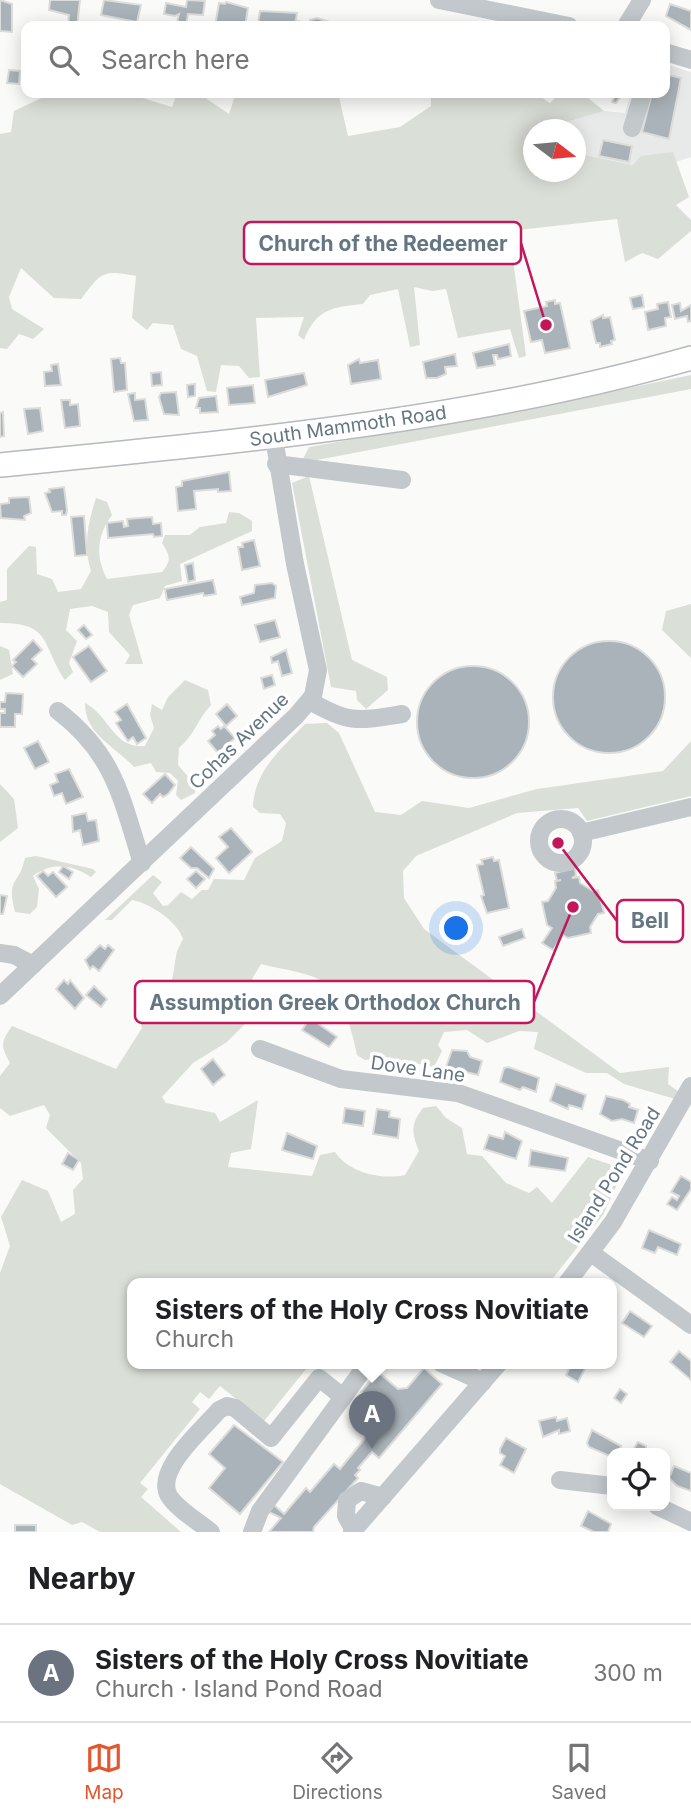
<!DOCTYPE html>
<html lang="en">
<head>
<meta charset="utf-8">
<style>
  :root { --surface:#fff; --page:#f6f6f6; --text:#202124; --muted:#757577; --line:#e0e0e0; --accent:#e4572e }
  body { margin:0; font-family:Inter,sans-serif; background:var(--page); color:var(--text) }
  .controls { position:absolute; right:21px; bottom:21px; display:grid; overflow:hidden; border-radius:14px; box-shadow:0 4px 18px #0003 }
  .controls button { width:63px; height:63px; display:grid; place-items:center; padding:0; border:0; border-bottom:2px solid var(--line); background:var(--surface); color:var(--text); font:35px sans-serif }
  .compass { position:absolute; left:523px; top:119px; width:63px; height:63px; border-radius:50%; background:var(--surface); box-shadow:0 4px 18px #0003; rotate:106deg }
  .you { position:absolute; left:457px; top:929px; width:24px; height:24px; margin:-18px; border:5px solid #fff; border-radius:50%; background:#1a73e8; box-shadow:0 0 0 10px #1a73e833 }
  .badge { display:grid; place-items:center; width:46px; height:46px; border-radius:50%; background:var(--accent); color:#fff; font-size:23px; font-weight:700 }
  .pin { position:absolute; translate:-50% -58px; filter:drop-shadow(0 2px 4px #0008) }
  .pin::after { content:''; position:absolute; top:37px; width:24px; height:21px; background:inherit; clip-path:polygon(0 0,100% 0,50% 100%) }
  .popup { position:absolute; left:127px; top:1278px; width:490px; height:91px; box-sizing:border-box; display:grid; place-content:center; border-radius:14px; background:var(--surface); filter:drop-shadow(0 2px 5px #0005); font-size:23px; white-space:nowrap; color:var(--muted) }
  .popup b { font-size:26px; color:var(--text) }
  .popup::after { content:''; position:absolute; left:50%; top:100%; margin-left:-14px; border:14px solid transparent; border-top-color:var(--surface) }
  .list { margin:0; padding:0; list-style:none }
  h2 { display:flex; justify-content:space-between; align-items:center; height:91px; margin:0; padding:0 28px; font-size:30px }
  h2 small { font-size:23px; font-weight:400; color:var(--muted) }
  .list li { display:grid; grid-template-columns:46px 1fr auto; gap:21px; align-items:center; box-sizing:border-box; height:98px; padding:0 28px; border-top:2px solid var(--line) }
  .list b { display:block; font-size:26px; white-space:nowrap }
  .list p { margin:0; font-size:23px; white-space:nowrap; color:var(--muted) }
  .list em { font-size:23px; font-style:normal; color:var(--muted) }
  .icon { flex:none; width:38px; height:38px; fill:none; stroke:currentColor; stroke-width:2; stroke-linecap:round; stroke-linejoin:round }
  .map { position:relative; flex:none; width:691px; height:1532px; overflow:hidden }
  .search { position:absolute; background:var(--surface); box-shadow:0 4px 18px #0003; left:21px; right:21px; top:21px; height:77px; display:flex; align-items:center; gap:18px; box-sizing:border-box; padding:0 24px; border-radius:14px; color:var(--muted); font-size:26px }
  .sheet { height:189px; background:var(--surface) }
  nav { display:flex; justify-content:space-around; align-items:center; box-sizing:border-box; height:98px; border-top:2px solid var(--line); background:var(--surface); font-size:19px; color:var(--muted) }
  nav a { display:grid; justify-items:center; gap:4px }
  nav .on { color:var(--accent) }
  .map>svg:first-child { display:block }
</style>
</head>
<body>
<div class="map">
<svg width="691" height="1532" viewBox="0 0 691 1532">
  <rect width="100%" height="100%" fill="#fafaf8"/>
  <path fill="#e8e9e9" d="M 665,64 L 691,72 L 691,157 L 676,162 L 672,152 L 633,165 L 576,153 L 576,130 L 568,129 L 567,122 L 604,111 L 625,113 L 631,93 L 665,93 Z"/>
  <g fill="#dadfd7">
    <path d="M 52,93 L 126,93 L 172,107 L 177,93 L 198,93 L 229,114 L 236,93 L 338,93 L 348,136 L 400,127 L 431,106 L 431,93 L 535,93 L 550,103 L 560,93 L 582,93 L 604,111 L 567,122 L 568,129 L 534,130 L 534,172 L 576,172 L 576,153 L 633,165 L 641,156 L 673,152 L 689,197 L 676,205 L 691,220 L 691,231 L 658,259 L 642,253 L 625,262 L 617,219 L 509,231 L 526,356 L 519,358 L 510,329 L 458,338 L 446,289 L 432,291 L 414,287 L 420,345 L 410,347 L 398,289 L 370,295 L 363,304 C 332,307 316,309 304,340 L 298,335 L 304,317 L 256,318 L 260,377 L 249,378 L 239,366 L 221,365 L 216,392 L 207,391 L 197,356 L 181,349 L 173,325 L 153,323 L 147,330 L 132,318 L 136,276 C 102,269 101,273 81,299 L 54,298 L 21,268 L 9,297 L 12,309 L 44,329 L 33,339 L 19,334 L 7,349 L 0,348 L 0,134 L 11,132 L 14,111 Z"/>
    <path d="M 691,375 L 691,389 L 317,460 L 303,459 L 309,447 L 542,406 Z"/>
    <path d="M 309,476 L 352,660 L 387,677 L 388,690 L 366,709 L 357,700 L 356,691 L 331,687 L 292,483 Z"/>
    <path d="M 96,498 L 107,502 L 112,515 C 97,535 95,556 107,579 L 162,572 C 172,561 170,555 162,543 L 165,535 L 190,535 L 200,527 L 226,523 L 229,512 L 239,513 L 252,521 L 252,531 L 180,564 L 182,581 L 165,586 L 160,598 L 133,605 L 129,615 L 143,664 L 125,664 L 130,655 L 109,632 L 108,612 L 92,606 L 70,609 L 66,630 L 77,641 L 69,663 L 73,672 L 65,680 C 41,644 52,623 0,623 L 0,602 L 7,600 L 7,569 L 29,546 L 36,547 L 37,574 L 52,579 L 58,592 L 81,589 L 91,571 C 83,545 88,523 96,498 Z"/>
    <path d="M 691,604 L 691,658 L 662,630 L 666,611 Z"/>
    <path d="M 0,646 L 9,650 L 13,674 L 0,680 Z"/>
    <path d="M 185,680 L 208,690 L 211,705 C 197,720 195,734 179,748 L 178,765 L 196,786 L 195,793 L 181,800 L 176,795 L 178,781 L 170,773 L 156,772 L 151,763 L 134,767 C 115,746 85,735 85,703 C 110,716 113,749 145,746 L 154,728 L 150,715 L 152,704 L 162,710 L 168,697 Z"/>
    <path d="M 327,723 L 339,733 L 375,812 L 401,815 L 422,801 L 469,808 L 537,789 L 663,771 L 691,741 L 691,796 L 587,821 L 578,808 L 517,813 L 416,856 L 403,871 L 404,898 L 424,929 L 620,1073 L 669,1067 L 668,1084 L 679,1092 L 675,1099 L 624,1084 L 607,1073 L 586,1073 L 534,1049 L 538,1032 L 519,1031 L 487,1043 L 467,1030 L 444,1032 L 438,1045 L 442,1051 L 434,1067 L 386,1057 L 365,1060 L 357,1055 C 352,1031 344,998 323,982 C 313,973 275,968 261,964 L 252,979 L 258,1011 L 227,1042 L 193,1063 L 162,1097 L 166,1103 L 215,1113 L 220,1122 L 258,1100 L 251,1149 L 231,1153 L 228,1167 L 312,1176 L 320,1155 L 335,1152 C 349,1173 382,1180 405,1175 L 419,1151 C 411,1132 411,1123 423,1108 L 436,1106 L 446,1118 L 462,1128 L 467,1154 L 482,1156 L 506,1183 L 529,1193 L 537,1187 L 552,1203 L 588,1157 L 624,1169 L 603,1215 L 549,1283 L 132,1283 L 132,1363 L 311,1363 L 264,1421 L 220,1386 L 209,1399 L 200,1392 L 192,1402 L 200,1409 L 140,1483 L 148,1489 L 141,1497 L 181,1532 L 100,1532 L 82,1522 L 72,1525 L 0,1484 L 0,1273 L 10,1246 L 1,1217 L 22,1180 L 48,1191 L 61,1222 L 75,1214 L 73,1190 L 83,1179 L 81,1163 L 46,1128 L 50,1115 L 44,1105 L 10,1116 L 0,1108 L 0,1076 L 10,1063 C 0,1045 1,1042 12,1026 L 116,1069 L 142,1028 L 137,1015 L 171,986 L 177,951 L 183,939 C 178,922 150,903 132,900 L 112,920 L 105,920 L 153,875 L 162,882 L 153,893 L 163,906 L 168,905 L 181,892 L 192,899 L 202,890 L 208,890 L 214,879 L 244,880 L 255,858 L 282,841 L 286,823 L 280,814 L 260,813 L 253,807 C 254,771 282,748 305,724 Z"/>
    <path d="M 0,784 L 14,799 L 18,828 L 0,842 Z"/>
    <path d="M 36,856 L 93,869 L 96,872 L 91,877 C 70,864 53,862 33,876 L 39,889 L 37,907 L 30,914 L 15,912 C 6,877 19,886 25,858 Z"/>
  </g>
  <g fill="#aab3b9" stroke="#dcdcda" stroke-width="2">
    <path d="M 0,0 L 12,4 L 12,32 L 0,31 Z"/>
    <path d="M 50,0 L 80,0 L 77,26 L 68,25 L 69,15 L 49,10 Z"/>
    <path d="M 104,0 L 141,5 L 137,22 L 101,15 Z"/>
    <path d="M 187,0 L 205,1 L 203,15 L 188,14 L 186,25 L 177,23 L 179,14 L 175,16 L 164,14 L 166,3 L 186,7 Z"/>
    <path d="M 226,2 L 248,8 L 245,26 L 215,26 L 219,3 L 225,4 Z"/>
    <path d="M 670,4 L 691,11 L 691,30 L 666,16 Z"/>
    <path d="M 260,11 L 297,13 L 295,26 L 258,23 Z"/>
    <path d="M 317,18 L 329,22 L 328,26 L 296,26 L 297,21 L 310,24 L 310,20 Z"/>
    <path d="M 9,70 L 20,71 L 19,84 L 7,83 Z"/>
    <path d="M 665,74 L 681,78 L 669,139 L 642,132 L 652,93 L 665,93 Z"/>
    <path d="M 602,93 L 623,93 L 616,103 L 612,102 L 614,97 Z"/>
    <path d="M 603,140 L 632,146 L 629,162 L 599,156 Z"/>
    <path d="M 642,295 L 644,307 L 633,309 L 630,298 Z"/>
    <path d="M 555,300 L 555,304 L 560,303 L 570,348 L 545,353 L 542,340 L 531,342 L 524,311 L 547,306 L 546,302 Z"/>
    <path d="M 668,302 L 671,317 L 665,318 L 666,326 L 648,330 L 645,312 L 658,309 L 657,304 Z"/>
    <path d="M 680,303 L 681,311 L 691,305 L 691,321 L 688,322 L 687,316 L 675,319 L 672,305 Z"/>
    <path d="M 603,315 L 603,318 L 610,317 L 615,340 L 611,341 L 612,344 L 600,347 L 600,343 L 596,343 L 591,321 Z"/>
    <path d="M 509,344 L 511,356 L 498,359 L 497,355 L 493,355 L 495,365 L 477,368 L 473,353 Z"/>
    <path d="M 455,354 L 457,366 L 445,367 L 446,374 L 437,378 L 426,378 L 423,362 Z"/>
    <path d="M 120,358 L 121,363 L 125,363 L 127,390 L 114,392 L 111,359 Z"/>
    <path d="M 359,359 L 360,363 L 378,360 L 381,379 L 351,384 L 348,365 Z"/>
    <path d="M 58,364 L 61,385 L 45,386 L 44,372 L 52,371 L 51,365 Z"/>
    <path d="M 161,372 L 162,385 L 152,386 L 151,373 Z"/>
    <path d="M 304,373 L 307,385 L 268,397 L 265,380 Z"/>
    <path d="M 195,384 L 195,396 L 188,397 L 187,385 Z"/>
    <path d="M 253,385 L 255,403 L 229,405 L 227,388 Z"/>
    <path d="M 176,392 L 179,415 L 164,414 L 159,397 L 161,393 Z"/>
    <path d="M 135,393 L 135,400 L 145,399 L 148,420 L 134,421 L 128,394 Z"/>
    <path d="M 216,396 L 218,412 L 200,413 L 200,408 L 196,408 L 199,398 Z"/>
    <path d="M 61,400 L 70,400 L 70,405 L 78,404 L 80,426 L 65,428 Z"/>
    <path d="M 40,408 L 43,431 L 28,434 L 24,409 Z"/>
    <path d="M 3,412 L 4,436 L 0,437 L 0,413 Z"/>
    <path d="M 229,472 L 231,491 L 218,492 L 218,489 L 194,491 L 196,509 L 178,511 L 176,487 L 182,486 L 182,481 Z"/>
    <path d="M 64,487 L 67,510 L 66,515 L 62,515 L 62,511 L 52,512 L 45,493 L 50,492 L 49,489 Z"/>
    <path d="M 29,497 L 31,513 L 24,516 L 25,520 L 1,518 L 0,504 L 9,503 L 9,498 Z"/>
    <path d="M 84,516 L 87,555 L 75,556 L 71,517 Z"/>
    <path d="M 152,517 L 153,524 L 161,523 L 162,536 L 154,537 L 153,534 L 108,538 L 107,523 L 123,521 L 124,527 L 128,526 L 127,519 Z"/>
    <path d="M 254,540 L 260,566 L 242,570 L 238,547 L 243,547 L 242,543 Z"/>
    <path d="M 193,563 L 195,580 L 188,582 L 185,565 Z"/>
    <path d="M 213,580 L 216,594 L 204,596 L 203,593 L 167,600 L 165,589 Z"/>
    <path d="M 272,583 L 276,586 L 275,598 L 242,605 L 240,597 L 254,593 L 255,585 Z"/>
    <path d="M 275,620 L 280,637 L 260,642 L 255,625 Z"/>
    <path d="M 84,625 L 92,635 L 86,639 L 78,630 Z"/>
    <path d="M 33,640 L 42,650 L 32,659 L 37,664 L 23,677 L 12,666 L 16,662 L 13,660 Z"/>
    <circle cx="609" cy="697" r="56"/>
    <path d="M 89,646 L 107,671 L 91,682 L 73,657 Z"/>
    <path d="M 286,650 L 292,673 L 282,676 L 278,661 L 272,663 L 271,657 Z"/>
    <circle cx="473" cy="722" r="56"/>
    <path d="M 272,675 L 275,685 L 264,689 L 261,678 Z"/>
    <path d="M 6,693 L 23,694 L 22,714 L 15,714 L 15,727 L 0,727 L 0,713 L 5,713 L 5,709 L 0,709 L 0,702 L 5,702 Z"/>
    <path d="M 127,704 L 146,738 L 137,744 L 133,737 L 128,741 L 116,723 L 121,720 L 115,712 Z"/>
    <path d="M 227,704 L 237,716 L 226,726 L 216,714 Z"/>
    <path d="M 218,726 L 221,729 L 224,726 L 235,738 L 218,753 L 208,741 L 215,735 L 212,731 Z"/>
    <path d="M 38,741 L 49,762 L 35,769 L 24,748 Z"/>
    <path d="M 69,769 L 83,797 L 66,804 L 62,793 L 54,796 L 50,785 L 58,782 L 55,774 Z"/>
    <path d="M 165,774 L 175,785 L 168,794 L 163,797 L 160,794 L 152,803 L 143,794 Z"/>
    <path d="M 86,813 L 88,821 L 96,820 L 99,841 L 83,845 L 80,830 L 73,832 L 72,816 Z"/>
    <path d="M 231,828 L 252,852 L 229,873 L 216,858 L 228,847 L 219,837 Z"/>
    <path d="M 191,847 L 214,869 L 209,878 L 197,868 L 191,868 L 180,858 Z"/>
    <path d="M 493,857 L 494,861 L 499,860 L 509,908 L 487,913 L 481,896 L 484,895 L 477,865 L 483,864 L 481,860 Z"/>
    <path d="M 63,866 L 73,872 L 69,879 L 59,872 Z"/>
    <path d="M 575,868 L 576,876 L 572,878 L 579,877 L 580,883 L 593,891 L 598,890 L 604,913 L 598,914 L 590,927 L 591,933 L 568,938 L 563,935 L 553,950 L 542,943 L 552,928 L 547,925 L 542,902 L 548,901 L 556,888 L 555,881 L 561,880 L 557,881 L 555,873 Z"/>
    <path d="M 43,871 L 48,876 L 53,872 L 67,887 L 56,897 L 37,876 Z"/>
    <path d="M 196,871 L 205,879 L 196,888 L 187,879 Z"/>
    <path d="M 0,895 L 7,896 L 3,914 L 0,914 Z"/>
    <path d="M 522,929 L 525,938 L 503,946 L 499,937 Z"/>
    <path d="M 100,945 L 105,949 L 108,945 L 114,950 L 99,971 L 93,966 L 90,969 L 85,960 Z"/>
    <path d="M 64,980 L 68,984 L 70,980 L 84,998 L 75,1009 L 56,989 Z"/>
    <path d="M 277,985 L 300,1009 L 289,1019 L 267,995 Z"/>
    <path d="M 94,986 L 107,999 L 101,1007 L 86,995 Z"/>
    <path d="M 310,1018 L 337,1037 L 329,1047 L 302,1030 Z"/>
    <path d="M 452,1050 L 467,1051 L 470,1057 L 482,1061 L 478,1075 L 446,1067 Z"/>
    <path d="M 213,1059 L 225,1075 L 213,1085 L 201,1069 Z"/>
    <path d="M 508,1067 L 539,1078 L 536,1092 L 523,1087 L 520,1090 L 500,1082 L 504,1068 Z"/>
    <path d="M 556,1084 L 586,1095 L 582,1109 L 569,1105 L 568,1109 L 550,1101 Z"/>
    <path d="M 606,1096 L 623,1100 L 630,1104 L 629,1107 L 638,1110 L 634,1123 L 622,1119 L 612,1121 L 600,1114 Z"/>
    <path d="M 345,1108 L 365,1111 L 363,1126 L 343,1123 Z"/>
    <path d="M 377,1109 L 390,1111 L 389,1117 L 400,1119 L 398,1138 L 373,1134 Z"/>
    <path d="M 505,1132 L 522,1141 L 516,1159 L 484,1149 L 489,1135 L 503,1139 Z"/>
    <path d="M 287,1133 L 317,1146 L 313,1159 L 282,1150 Z"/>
    <path d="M 531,1150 L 568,1158 L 565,1171 L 529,1166 Z"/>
    <path d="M 68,1153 L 79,1160 L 73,1170 L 62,1164 Z"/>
    <path d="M 681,1176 L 691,1182 L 691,1189 L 677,1210 L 667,1204 L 672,1197 L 677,1200 L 679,1196 L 671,1192 Z"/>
    <path d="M 649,1230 L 681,1244 L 677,1255 L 658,1247 L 655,1253 L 642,1248 Z"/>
    <path d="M 630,1311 L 652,1326 L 644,1337 L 622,1323 Z"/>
    <path d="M 679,1351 L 691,1361 L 691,1380 L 670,1362 Z"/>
    <path d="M 588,1363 L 578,1382 L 566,1375 L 571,1365 L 568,1363 Z"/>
    <path d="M 424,1368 L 442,1384 L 379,1458 L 372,1452 L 358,1468 L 360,1470 L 355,1475 L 358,1478 L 314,1527 L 313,1532 L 269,1532 L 281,1518 L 269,1512 L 274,1505 L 284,1514 L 306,1488 L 310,1492 L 334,1464 L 340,1469 L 388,1410 L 370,1394 L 367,1398 L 361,1392 L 378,1372 L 398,1389 L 407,1388 Z"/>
    <path d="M 620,1389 L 627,1394 L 621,1403 L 614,1398 Z"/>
    <path d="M 556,1417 L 557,1421 L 567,1418 L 570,1431 L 559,1434 L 559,1430 L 543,1437 L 539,1421 Z"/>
    <path d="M 234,1425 L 283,1462 L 240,1514 L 209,1488 L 225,1468 L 209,1454 Z"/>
    <path d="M 592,1430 L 621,1446 L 618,1453 L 612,1453 L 612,1457 L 589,1447 L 587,1443 Z"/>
    <path d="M 506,1438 L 526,1449 L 514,1473 L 500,1465 L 505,1456 L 500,1453 L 500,1449 Z"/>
    <path d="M 638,1442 L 646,1446 L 646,1453 L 631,1453 Z"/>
    <path d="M 674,1466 L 691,1473 L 691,1491 L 677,1486 L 669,1478 Z"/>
    <path d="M 588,1511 L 611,1524 L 608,1532 L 594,1532 L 581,1526 Z"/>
    <rect x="15" y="1525" width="21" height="7"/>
  </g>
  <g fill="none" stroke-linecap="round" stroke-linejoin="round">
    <defs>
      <path id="major" d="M 0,465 C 232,442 466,422 691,358"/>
    </defs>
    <use href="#major" stroke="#b5babe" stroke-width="26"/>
    <g stroke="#c3c8cc" stroke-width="18">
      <path d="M 439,0 L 569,26"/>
      <path d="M 626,26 L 642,0"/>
      <path d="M 665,52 L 691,60"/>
      <path d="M 632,128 L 643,93"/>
      <path d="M 276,464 L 402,480"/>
      <path d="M 310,701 C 349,724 358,721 402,714"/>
      <path d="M 58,711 C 115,755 121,797 142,863"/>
      <circle cx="561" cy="841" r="22"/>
      <path d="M 581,833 L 691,807"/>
      <path d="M 0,953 L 14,955 L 33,965"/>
      <path d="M 0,996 L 296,716 L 313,696 L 318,670 L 295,564 L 274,438"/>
      <path d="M 260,1049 L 341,1079 L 458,1093 L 650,1161"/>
      <path d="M 591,1253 L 691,1325"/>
      <path d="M 567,1283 L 613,1222 L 691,1086"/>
      <path d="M 441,1363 L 483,1382"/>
      <path d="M 560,1480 L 612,1486"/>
      <path d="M 657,1506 L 691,1522"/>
      <path d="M 354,1530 L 346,1516 L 347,1500 L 361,1491 L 383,1497"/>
      <path d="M 211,1532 C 198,1521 178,1510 169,1496 C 154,1470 203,1429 219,1410 L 227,1406 L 235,1408 L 271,1438 L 319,1378 L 343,1397"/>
      <path d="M 252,1532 L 260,1511 L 368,1363"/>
      <path d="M 352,1532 L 499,1363"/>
    </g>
    <use href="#major" stroke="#fff" stroke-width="23"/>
  </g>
  <g text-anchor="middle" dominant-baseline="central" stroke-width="7" stroke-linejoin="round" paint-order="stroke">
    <g font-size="19" fill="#657683" stroke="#fff">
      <text transform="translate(348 426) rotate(-8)">South Mammoth Road</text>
      <text transform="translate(239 741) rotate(-44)">Cohas Avenue</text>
      <text transform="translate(418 1069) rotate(8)">Dove Lane</text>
      <text transform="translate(614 1175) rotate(-58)">Island Pond Road</text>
    </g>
  </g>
  <path fill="none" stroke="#c2185b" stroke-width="2.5" d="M546 325L521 243M558 843L617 921M573 907L534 1002"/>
  <g fill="#c2185b" stroke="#fff" stroke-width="2.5">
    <circle cx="546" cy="325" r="7"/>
    <circle cx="558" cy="843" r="7"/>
    <circle cx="573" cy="907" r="7"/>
  </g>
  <g fill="#fff" stroke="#c2185b" stroke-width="2.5">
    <rect x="244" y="222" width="277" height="42" rx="7"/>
    <rect x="617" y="900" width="66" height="42" rx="7"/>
    <rect x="135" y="981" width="399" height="42" rx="7"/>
  </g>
  <g font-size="21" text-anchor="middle" font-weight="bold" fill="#657683">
    <text x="383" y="251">Church of the Redeemer</text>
    <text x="650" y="928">Bell</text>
    <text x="335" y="1010">Assumption Greek Orthodox Church</text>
  </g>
</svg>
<div class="controls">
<button><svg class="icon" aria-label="locate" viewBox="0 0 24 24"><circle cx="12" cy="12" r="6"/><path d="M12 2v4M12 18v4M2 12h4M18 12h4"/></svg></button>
</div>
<svg class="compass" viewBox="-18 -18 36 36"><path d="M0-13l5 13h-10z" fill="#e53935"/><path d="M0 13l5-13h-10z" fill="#757577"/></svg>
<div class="you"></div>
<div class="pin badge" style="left:372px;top:1449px;background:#6b7280">A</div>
<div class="popup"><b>Sisters of the Holy Cross Novitiate</b>Church</div>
<div class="search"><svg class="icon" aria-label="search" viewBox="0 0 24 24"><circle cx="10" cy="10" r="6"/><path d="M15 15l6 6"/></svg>Search here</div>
</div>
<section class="sheet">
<h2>Nearby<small></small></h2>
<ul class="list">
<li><span class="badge" style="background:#6b7280">A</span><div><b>Sisters of the Holy Cross Novitiate</b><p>Church · Island Pond Road</p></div><em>300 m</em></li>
</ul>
</section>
<nav>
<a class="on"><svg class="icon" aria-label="map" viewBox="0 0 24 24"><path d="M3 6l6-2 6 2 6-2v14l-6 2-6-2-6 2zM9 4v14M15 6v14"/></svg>Map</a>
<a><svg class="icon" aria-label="directions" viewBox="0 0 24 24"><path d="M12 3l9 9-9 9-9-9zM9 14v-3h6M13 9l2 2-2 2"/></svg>Directions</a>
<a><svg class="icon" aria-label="saved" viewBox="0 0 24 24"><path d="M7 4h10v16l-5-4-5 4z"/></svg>Saved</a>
</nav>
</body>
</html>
